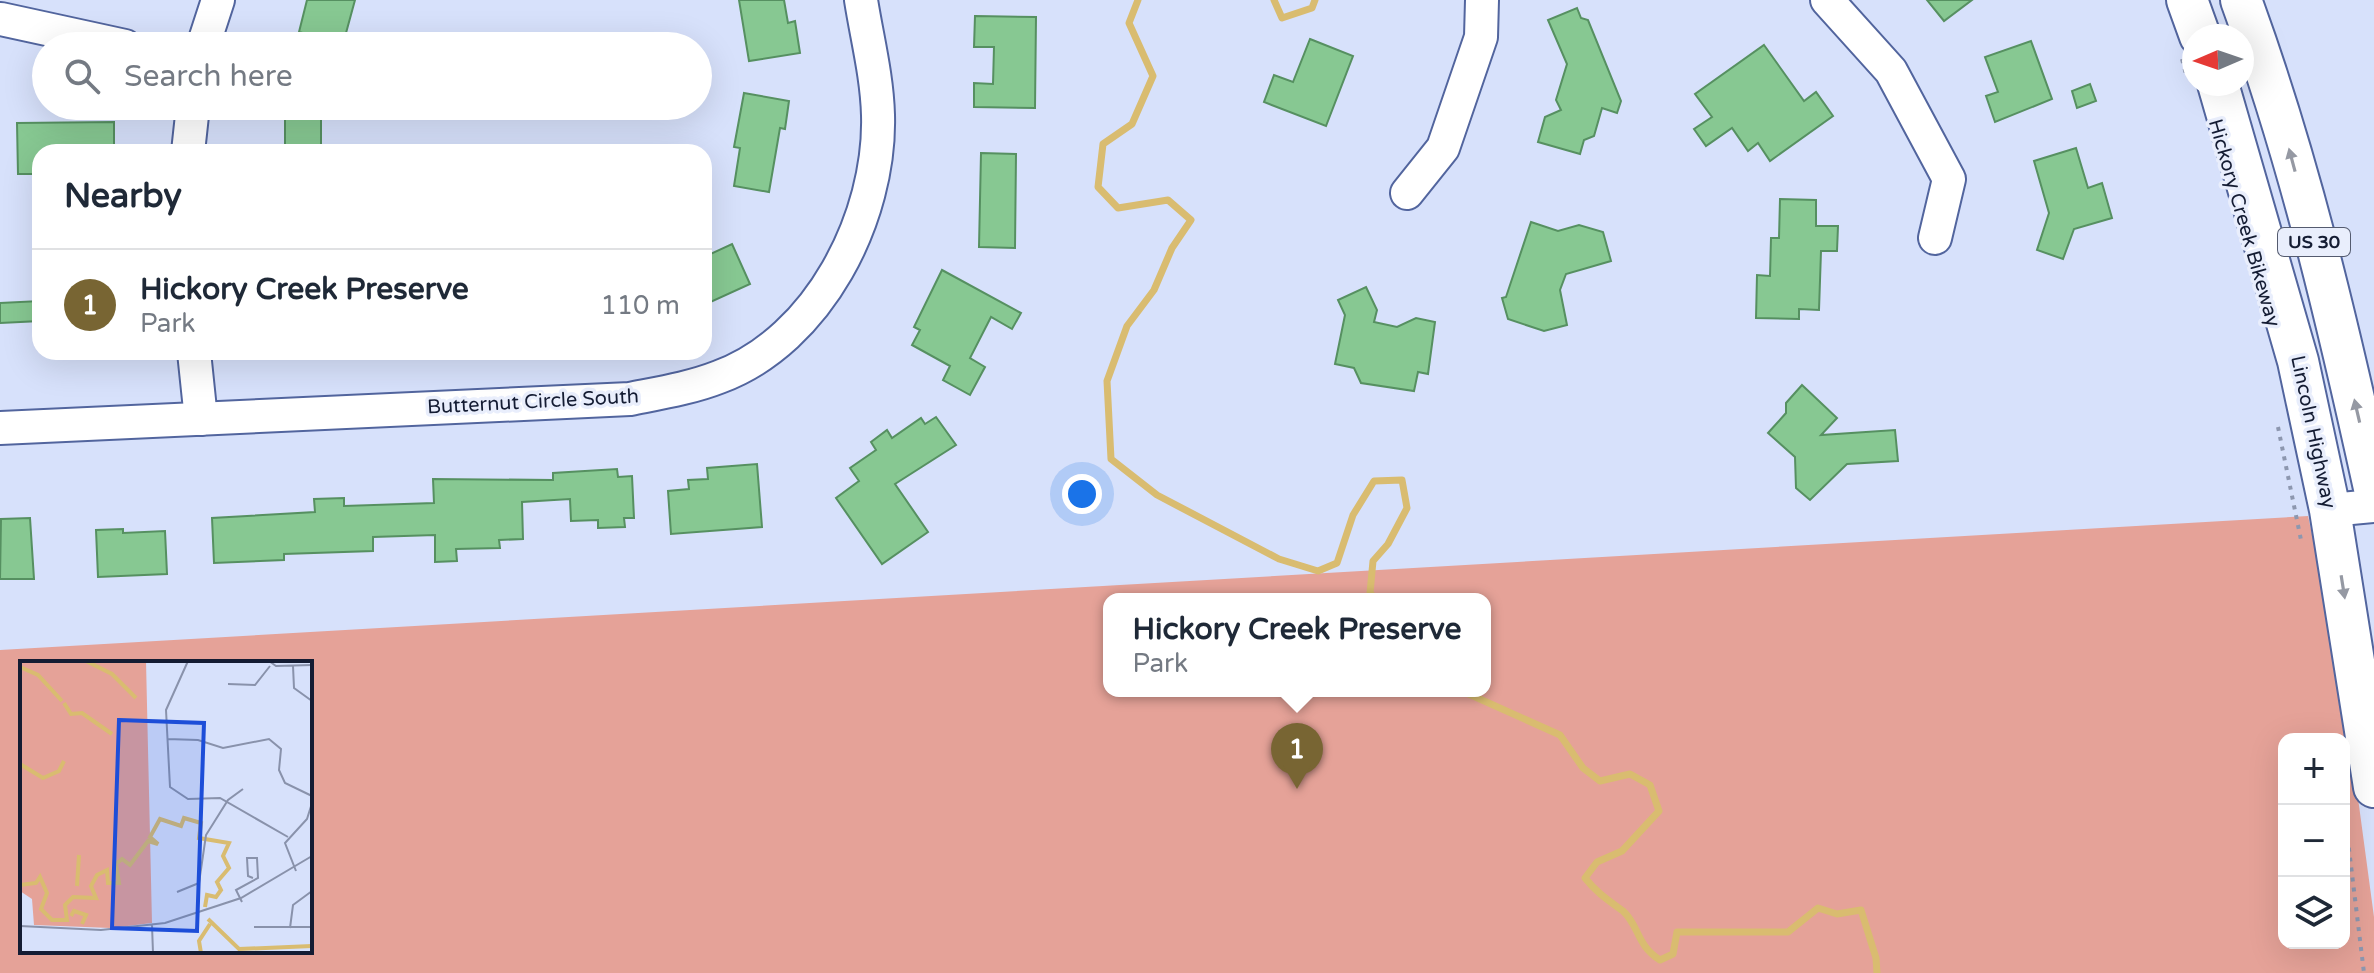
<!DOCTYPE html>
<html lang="en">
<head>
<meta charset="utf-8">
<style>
  :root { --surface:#fff; --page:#f6f6f7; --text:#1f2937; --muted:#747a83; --line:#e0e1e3; --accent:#786533 }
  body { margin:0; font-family:"Varela Round",sans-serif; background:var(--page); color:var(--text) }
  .controls { position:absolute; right:24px; bottom:24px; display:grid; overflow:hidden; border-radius:16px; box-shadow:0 8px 32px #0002 }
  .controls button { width:72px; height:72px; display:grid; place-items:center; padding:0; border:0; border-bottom:2px solid var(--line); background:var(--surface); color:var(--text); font:40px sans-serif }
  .compass { position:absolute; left:2182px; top:24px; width:72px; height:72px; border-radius:50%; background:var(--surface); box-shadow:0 8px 32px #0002; rotate:268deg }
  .you { position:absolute; left:1082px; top:494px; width:28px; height:28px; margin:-20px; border:6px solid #fff; border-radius:50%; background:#1a73e8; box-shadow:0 0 0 12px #1a73e833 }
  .badge { display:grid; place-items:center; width:52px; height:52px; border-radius:50%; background:var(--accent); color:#fff; font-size:26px; font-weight:700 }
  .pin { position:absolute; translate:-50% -66px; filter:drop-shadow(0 2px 4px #0008) }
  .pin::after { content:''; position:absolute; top:42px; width:28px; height:24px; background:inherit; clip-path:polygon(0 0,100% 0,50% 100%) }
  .popup { position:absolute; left:1103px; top:593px; width:388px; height:104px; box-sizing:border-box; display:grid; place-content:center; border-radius:16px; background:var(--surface); filter:drop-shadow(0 2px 6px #0005); font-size:26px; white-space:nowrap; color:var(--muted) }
  .popup b { font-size:30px; color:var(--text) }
  .popup::after { content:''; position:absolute; left:50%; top:100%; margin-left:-16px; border:16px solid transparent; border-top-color:var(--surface) }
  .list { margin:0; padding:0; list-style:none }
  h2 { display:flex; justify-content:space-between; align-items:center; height:104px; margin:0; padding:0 32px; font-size:34px }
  h2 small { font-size:26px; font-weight:400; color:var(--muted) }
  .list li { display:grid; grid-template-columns:52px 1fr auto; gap:24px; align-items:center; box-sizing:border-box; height:112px; padding:0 32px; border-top:2px solid var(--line) }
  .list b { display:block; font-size:30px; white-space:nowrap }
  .list p { margin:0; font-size:26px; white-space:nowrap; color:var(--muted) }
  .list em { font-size:26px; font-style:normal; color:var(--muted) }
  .icon { flex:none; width:44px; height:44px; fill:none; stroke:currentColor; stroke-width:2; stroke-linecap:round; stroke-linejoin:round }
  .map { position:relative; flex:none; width:2374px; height:973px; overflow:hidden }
  .search { position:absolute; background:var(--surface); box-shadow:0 8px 32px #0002; left:32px; top:32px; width:680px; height:88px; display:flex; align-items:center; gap:20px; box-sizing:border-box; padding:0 28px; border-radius:44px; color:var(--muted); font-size:30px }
  .panel { position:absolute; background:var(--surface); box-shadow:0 8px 32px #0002; left:32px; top:144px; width:680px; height:216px; border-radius:24px }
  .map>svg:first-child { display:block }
</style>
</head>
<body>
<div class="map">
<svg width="2374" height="973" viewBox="0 0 2374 973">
  <rect width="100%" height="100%" fill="#d7e1fb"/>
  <path fill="#e5a298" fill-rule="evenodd" d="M 2308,516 L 2339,657 L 2374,917 L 2374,973 L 0,973 L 0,650 ZM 1109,599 L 1485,599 L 1485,691 L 1109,691 ZM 22,663 L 310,663 L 310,951 L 22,951 ZM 2284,739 L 2344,739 L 2344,943 L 2284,943 Z"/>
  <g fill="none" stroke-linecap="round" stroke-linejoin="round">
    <g stroke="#d9bc70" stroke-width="7">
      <path d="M 1138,0 L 1129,23 L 1153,76 L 1132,124 L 1103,144 L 1098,187 L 1118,208 L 1168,200 L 1191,220 L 1172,248 L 1154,290 L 1127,326 L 1107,381 L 1111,459 L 1157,495 L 1279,559 L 1318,571 L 1337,563 L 1353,515 L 1374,481 L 1402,480 L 1407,508 L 1388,544 L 1373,561 L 1370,593 L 1376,599"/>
      <path d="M 1274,0 L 1282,18 L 1312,8 L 1315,0"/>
      <path d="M 1462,691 L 1560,735 L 1583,768 L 1600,781 L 1630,774 L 1650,785 L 1659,811 L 1622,851 L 1597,862 L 1585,878 C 1597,893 1608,900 1623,911 C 1639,925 1636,945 1660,960 L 1673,954 L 1677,932 L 1788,932 L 1818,908 L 1837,914 L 1861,910 L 1876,958 L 1877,973"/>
    </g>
  </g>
  <g fill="#87c892" stroke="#569061" stroke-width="2">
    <path d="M 307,0 L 355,0 L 343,44 L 299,32 Z"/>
    <path d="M 739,0 L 784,0 L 788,23 L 795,21 L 800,53 L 749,61 Z"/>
    <path d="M 1927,0 L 1972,0 L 1944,21 Z"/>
    <path d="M 1577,8 L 1581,18 L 1588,20 L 1621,101 L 1617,113 L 1602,108 L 1594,136 L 1584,140 L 1580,154 L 1538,142 L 1545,117 L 1561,110 L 1556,100 L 1567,64 L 1548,20 Z"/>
    <path d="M 975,16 L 1036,17 L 1035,108 L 974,107 L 974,83 L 993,84 L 994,47 L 974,47 Z"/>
    <path d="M 1310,39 L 1353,56 L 1326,126 L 1264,102 L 1274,75 L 1293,82 Z"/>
    <path d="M 2031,41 L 2052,99 L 1995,122 L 1986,96 L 1998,92 L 1985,57 Z"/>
    <path d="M 1764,45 L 1804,101 L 1816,92 L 1833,116 L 1770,161 L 1758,143 L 1748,151 L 1732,128 L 1706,146 L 1694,129 L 1712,117 L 1695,94 Z"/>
    <path d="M 2090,84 L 2096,101 L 2077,108 L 2072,91 Z"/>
    <path d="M 744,93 L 789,101 L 785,129 L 780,128 L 769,192 L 734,186 L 740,148 L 734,147 Z"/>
    <rect x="285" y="114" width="36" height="38"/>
    <path d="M 114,122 L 114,152 L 40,152 L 40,174 L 18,174 L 17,123 Z"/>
    <path d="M 2076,148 L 2088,188 L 2102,183 L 2112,218 L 2074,229 L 2063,259 L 2037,250 L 2049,213 L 2034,161 Z"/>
    <path d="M 981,153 L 1016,154 L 1015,248 L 979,247 Z"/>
    <path d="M 1780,199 L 1816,200 L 1816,226 L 1838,226 L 1837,251 L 1821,251 L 1819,310 L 1799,309 L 1799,319 L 1756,318 L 1757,275 L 1770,276 L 1771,238 L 1779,238 Z"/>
    <path d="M 1531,222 L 1558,231 L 1579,225 L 1603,232 L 1611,261 L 1566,274 L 1560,290 L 1567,325 L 1544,331 L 1508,319 L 1502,298 L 1506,297 Z"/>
    <path d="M 732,244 L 750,284 L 704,305 L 704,257 Z"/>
    <path d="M 942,270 L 1021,313 L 1012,329 L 991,317 L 970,358 L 985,367 L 970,395 L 943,380 L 950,366 L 912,345 L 920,330 L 914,327 Z"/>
    <path d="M 1366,287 L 1377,310 L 1374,322 L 1397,327 L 1416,318 L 1435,322 L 1428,374 L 1418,372 L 1414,391 L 1361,383 L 1354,368 L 1335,364 L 1345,315 L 1338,300 Z"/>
    <path d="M 40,301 L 40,321 L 0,323 L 0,303 Z"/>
    <path d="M 1802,385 L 1837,418 L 1821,435 L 1895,430 L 1898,461 L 1847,464 L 1810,500 L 1796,488 L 1795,457 L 1768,433 L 1786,413 L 1786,403 Z"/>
    <path d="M 936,417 L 956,445 L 895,484 L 928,532 L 882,564 L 836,498 L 859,481 L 850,468 L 876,450 L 871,442 L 887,430 L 892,438 L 921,418 L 925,424 Z"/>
    <path d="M 757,464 L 762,527 L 671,534 L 668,491 L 689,489 L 688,480 L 708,479 L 707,468 Z"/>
    <path d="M 617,469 L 618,477 L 632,476 L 634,518 L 624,518 L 625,527 L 598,528 L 598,520 L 571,521 L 570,499 L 522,502 L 523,539 L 499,540 L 500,548 L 456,549 L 457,561 L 435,562 L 435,535 L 373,537 L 373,551 L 284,554 L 284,560 L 214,563 L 212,518 L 315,512 L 314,499 L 344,498 L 344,506 L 434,503 L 433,479 L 553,480 L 553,473 Z"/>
    <path d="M 30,518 L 34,579 L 0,579 L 1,519 Z"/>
    <path d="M 123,529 L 123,533 L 165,531 L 167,574 L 98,577 L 96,530 Z"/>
  </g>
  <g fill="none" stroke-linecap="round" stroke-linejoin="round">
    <defs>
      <g id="minor">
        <path d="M 1827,0 L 1891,71 L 1949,179 L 1935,238"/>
        <path d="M 1,19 L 125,46"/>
        <path d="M 203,46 L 218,0"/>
        <path d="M 188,152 L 193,106"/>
        <path d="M 1407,193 L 1443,148 L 1481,37 L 1482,0"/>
        <path d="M 194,352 L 201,419"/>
        <path d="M 0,428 L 630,399 C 660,393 691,388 719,377 C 819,340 881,217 878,115 C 877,76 867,38 861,0"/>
        <path d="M 2330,510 L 2374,506"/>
      </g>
      <g id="major">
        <path d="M 2187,0 L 2200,36"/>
        <path d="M 2241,0 C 2299,158 2338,324 2374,488"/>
        <path d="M 2218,84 L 2298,361 L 2330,510 L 2374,787"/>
      </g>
    </defs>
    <use href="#minor" stroke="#52659e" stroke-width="36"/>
    <use href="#major" stroke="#52659e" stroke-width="44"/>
    <g stroke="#8d97af" stroke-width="4" stroke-dasharray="4 6" stroke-linecap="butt">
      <path d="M 2182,59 L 2187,78"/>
      <path d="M 2278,427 L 2301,540"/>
      <path d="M 2344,808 L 2364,973"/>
    </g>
    <use href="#minor" stroke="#fff" stroke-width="32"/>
    <use href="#major" stroke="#fff" stroke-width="40"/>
  </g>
  <defs><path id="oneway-solid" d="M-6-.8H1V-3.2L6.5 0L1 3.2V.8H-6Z" transform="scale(2)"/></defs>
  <g fill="#9599a3">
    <use href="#oneway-solid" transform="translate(2292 160) rotate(-105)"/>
    <use href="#oneway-solid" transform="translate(2357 411) rotate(-103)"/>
    <use href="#oneway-solid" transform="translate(2343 587) rotate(81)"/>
  </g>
  <g text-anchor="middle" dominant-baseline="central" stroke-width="7" stroke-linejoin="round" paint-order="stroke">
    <rect fill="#e9eefc" stroke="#545b6f" stroke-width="2" x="2278" y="228" width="72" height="28" rx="6"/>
    <g font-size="18" font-weight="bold" fill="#141c33">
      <text x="2314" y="242">US 30</text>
    </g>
    <g font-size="20" fill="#141c33" stroke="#e9eefc">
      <text transform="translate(2244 223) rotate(74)">Hickory Creek Bikeway</text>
      <text transform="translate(533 402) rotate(-3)">Butternut Circle South</text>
      <text transform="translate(2313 432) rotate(78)">Lincoln Highway</text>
    </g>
  </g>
  <g transform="translate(20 661)">
    <rect width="292" height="292" fill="#d7e1fb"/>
    <path d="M 0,0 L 126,0 L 132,262 L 91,267 L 14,264 L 12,238 L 0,230 Z" fill="#e5a298"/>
    <path fill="none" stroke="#d9bc70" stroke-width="4" d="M 66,0 L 92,13 L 116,37M 0,6 L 18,14 L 42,40M 44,42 L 51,53 L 62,52 L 92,73M 0,103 L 23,117 L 39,110 L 44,100M 0,224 L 16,222 L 20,216 L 27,232 L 21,248 L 32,259 L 47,259 L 45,244 L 53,236 L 76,237 L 71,225 L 77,214 L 87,209 L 88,222 L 99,222 L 96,203 L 102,198 L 110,204 L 128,180 L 138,183 L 130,176 L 140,158 L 161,165 L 164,157 L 181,162 L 179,177 L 209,182 L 203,195 L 209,207 L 197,221 L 201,229 L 196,236 L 187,234 L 185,246M 57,225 L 59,194M 51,255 L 54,250 L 66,254 L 62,263M 188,258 L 219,288 L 292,285M 181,292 L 179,280 L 190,263"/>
    <path fill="none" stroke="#8992ab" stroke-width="2" d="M 168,0 L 146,49 L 150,126 L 168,138 L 200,137 L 268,176M 249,0 L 256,5 L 292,4M 273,5 L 274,27 L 292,40M 208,23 L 235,24 L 250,5M 147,78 L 178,79 L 203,87 L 249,78 L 261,88 L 259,109 L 265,122 L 292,135M 276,210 L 265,182 L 287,158 L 292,142M 157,231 L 179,222 L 186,174 L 208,139 L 223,128M 222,241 L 216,229 L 238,217 L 237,197 L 227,197 L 228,215 L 233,217M 132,264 L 133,292M 0,265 L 81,269 L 145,262 L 221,237 L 292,195M 234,266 L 292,266M 270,267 L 273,244 L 292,230"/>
    <path fill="#1d4ed8" fill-opacity="0.15" stroke="#1d4ed8" stroke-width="4" d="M 99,59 L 184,62 L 177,270 L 92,267 Z"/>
    <rect width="292" height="292" fill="none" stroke="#141c33" stroke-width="4"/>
  </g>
</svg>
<div class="controls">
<button>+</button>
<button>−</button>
<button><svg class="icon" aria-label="layers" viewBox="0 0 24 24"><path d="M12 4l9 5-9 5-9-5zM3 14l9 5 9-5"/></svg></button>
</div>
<svg class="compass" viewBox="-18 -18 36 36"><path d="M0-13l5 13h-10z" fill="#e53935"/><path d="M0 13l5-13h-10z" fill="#747a83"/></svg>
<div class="you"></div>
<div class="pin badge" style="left:1297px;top:789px">1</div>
<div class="popup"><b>Hickory Creek Preserve</b>Park</div>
<div class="search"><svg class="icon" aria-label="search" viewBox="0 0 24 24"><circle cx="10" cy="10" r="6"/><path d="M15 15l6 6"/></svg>Search here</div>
<section class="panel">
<h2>Nearby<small></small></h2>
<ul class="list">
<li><span class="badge">1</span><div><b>Hickory Creek Preserve</b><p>Park</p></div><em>110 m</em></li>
</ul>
</section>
</div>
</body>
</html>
